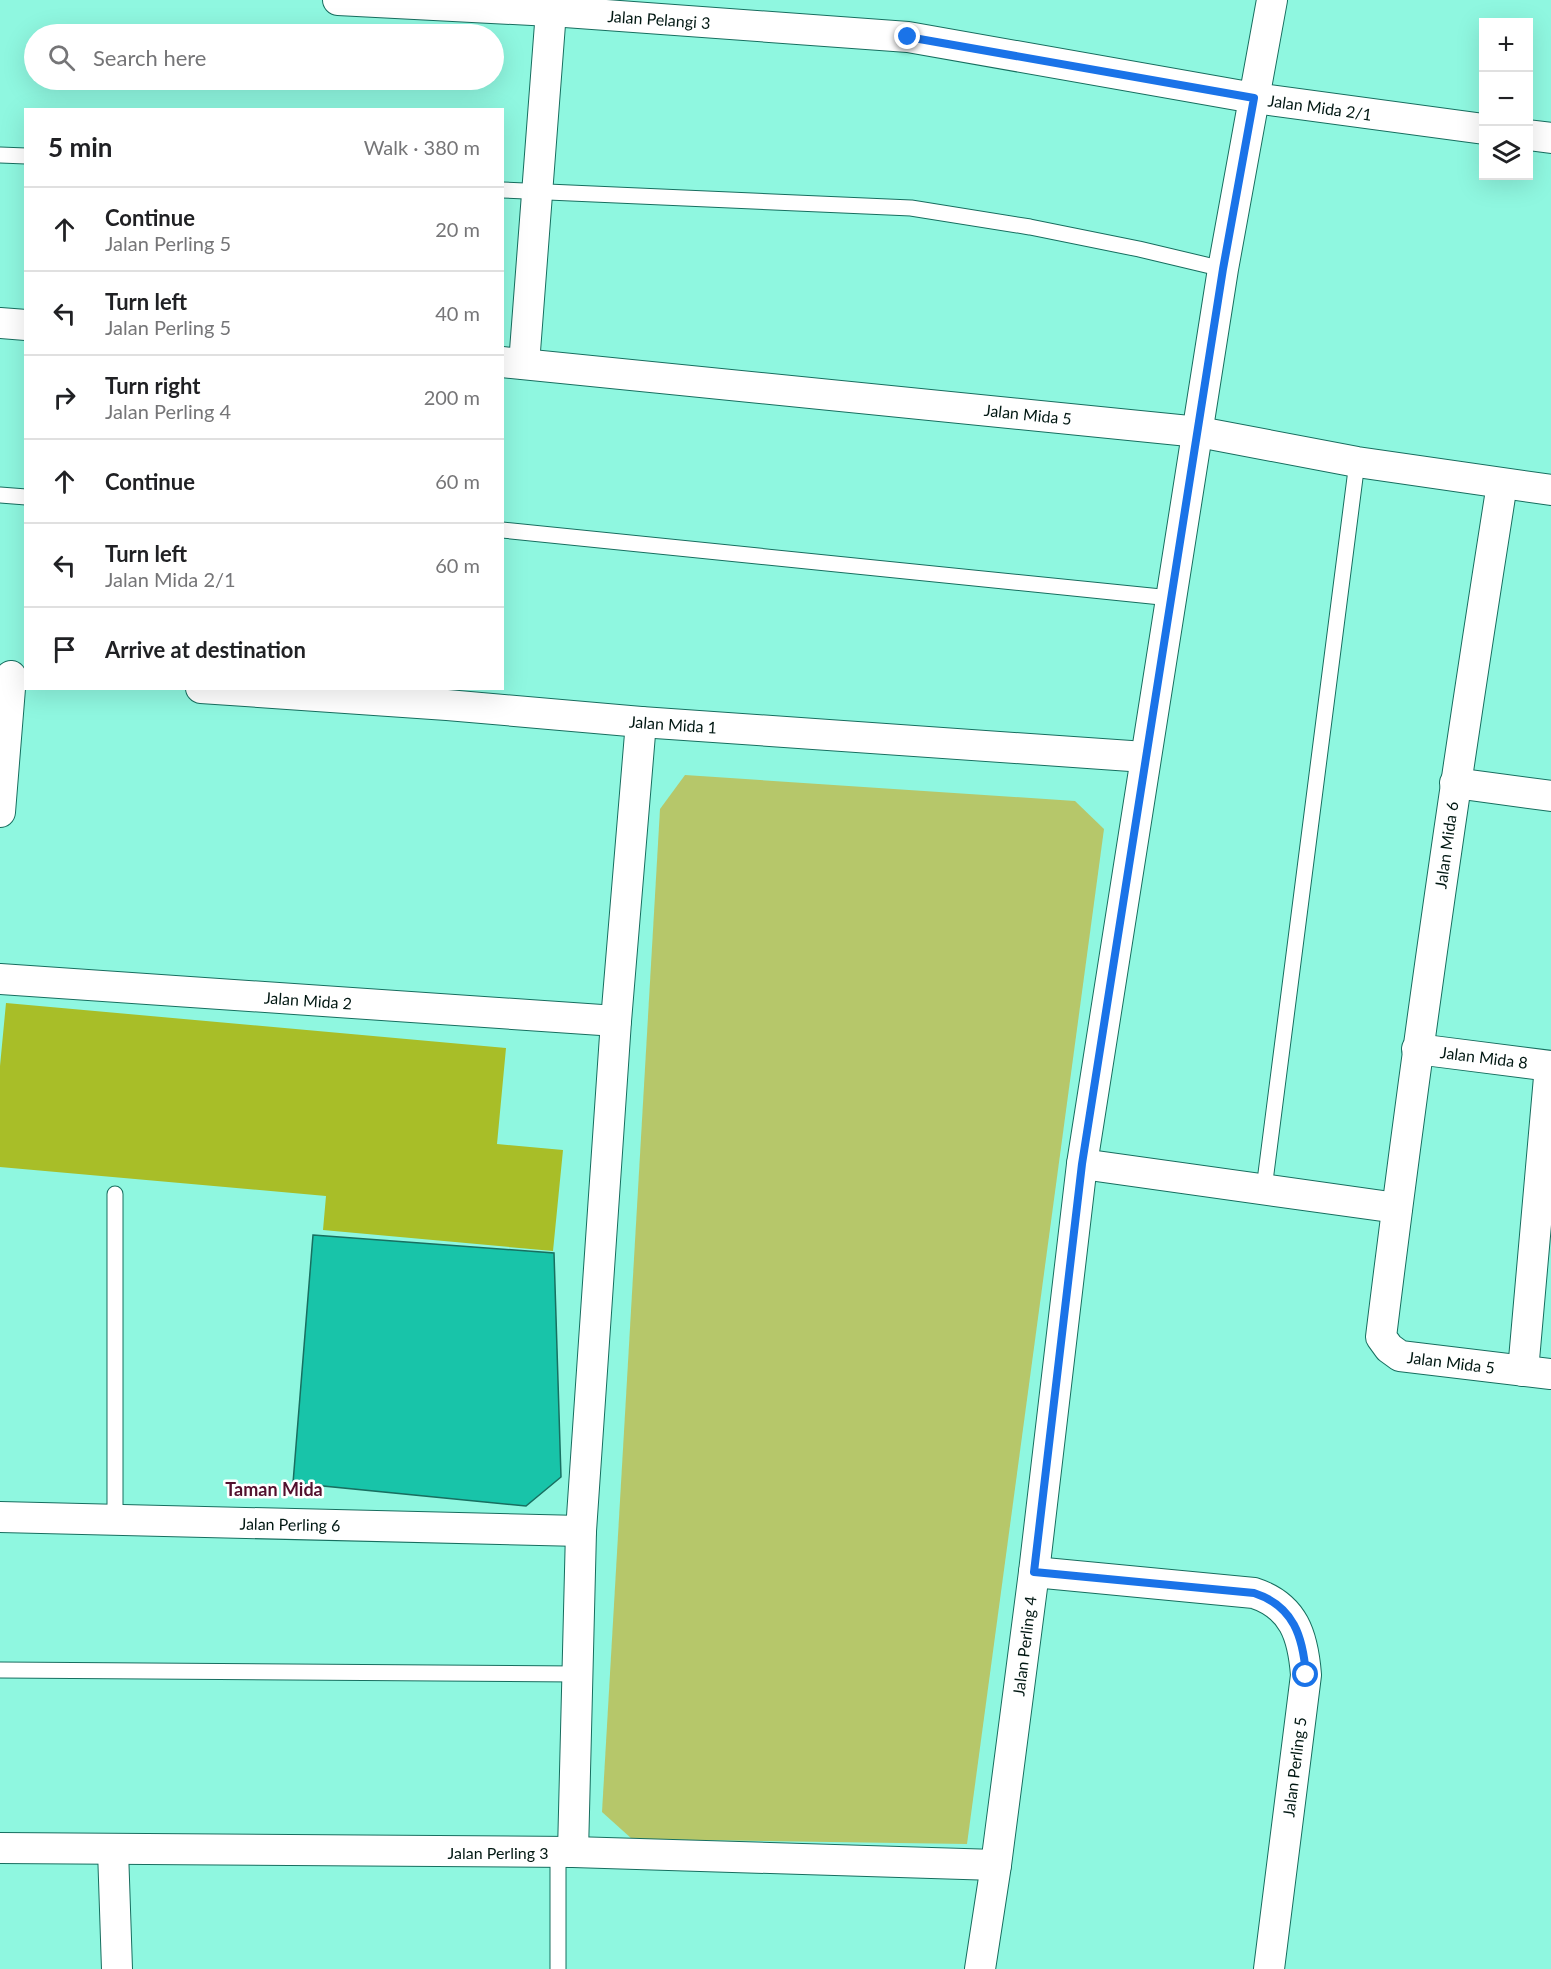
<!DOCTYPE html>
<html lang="en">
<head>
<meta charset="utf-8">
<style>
  :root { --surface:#fff; --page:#f6f6f6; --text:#202124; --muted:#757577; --line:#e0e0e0 }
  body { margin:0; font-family:Lato,sans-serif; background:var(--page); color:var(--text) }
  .controls { position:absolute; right:18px; top:18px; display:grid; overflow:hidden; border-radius:0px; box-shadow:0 6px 24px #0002 }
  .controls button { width:54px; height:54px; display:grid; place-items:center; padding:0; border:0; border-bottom:2px solid var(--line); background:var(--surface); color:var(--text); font:30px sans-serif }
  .stop { position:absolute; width:18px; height:18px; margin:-14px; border:4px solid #1a73e8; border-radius:50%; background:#fff }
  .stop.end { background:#1a73e8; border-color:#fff; box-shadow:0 2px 6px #0008 }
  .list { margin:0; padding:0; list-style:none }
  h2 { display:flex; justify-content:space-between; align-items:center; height:78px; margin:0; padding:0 24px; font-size:26px }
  h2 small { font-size:20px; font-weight:400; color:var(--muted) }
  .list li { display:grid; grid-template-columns:39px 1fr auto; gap:18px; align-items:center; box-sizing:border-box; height:84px; padding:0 24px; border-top:2px solid var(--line) }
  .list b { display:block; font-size:22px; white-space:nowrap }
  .list p { margin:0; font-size:20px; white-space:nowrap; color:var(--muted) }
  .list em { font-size:20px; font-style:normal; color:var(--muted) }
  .icon { flex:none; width:33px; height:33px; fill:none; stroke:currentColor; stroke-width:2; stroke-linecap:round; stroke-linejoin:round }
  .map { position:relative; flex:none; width:1551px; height:1969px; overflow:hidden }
  .search { position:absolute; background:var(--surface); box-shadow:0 6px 24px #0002; left:24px; top:24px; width:480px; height:66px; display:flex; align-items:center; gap:15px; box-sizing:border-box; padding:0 21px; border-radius:33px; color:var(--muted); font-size:22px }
  .panel { position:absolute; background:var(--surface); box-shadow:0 6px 24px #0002; left:24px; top:108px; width:480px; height:582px; border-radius:0px }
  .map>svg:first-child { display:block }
</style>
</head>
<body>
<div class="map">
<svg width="1551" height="1969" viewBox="0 0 1551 1969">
  <rect width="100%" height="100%" fill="#8ff7e0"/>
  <path fill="#b6c76a" d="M 685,775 L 1075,801 L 1104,829 L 967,1844 L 632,1839 L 602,1812 L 660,809 Z"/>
  <path fill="#a8be28" d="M 6,1003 L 506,1048 L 497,1144 L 563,1150 L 553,1251 L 323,1230 L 326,1196 L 0,1167 L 0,1066 Z"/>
  <path fill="#18c4a9" stroke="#186f60" stroke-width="1.5" d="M 313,1235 L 554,1253 L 561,1477 L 526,1506 L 293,1483 Z"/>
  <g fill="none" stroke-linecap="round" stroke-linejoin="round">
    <defs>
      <g id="service">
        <path d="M 0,155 L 26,156"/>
        <path d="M 502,190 L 911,208 L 1030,227 L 1139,249 L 1223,269"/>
        <path d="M 0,495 L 26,497"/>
        <path d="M 502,530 L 1171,598"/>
        <path d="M 1264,1189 L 1357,462"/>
        <path d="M 115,1520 L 115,1194"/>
        <path d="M 0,1670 L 576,1674"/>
        <path d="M 558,1969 L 558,1853"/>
      </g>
      <g id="minor">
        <path d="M 338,0 L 551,11 L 908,37 L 1254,98 L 1484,129"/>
        <path d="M 1528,135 L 1551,138"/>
        <path d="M 0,323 L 26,325"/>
        <path d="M 502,362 L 1199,432 L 1357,462 L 1551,490"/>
        <path d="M 524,364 L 551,11"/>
        <path d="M 1502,484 C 1457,768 1416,1052 1381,1337 L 1389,1348 L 1400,1356 L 1551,1374"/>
        <path d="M 201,688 L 447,705 L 641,722 L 1145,757"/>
        <path d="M 1455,783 L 1551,796"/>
        <path d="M 0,812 L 11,676"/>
        <path d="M 0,979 L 616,1021"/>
        <path d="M 1417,1049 L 1551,1066"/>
        <path d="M 1082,1164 L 1397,1208"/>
        <path d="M 1523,1371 L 1550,1066"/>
        <path d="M 0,1517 L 581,1531"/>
        <path d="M 1034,1572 L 1254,1593 C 1294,1606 1303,1636 1306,1675 L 1269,1969"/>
        <path d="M 0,1848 L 573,1852 L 996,1865"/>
        <path d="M 113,1850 L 117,1969"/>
        <path d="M 573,1852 L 581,1531 L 616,1021 L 641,722"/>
        <path d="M 980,1969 L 996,1865 L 1034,1572 L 1082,1164 L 1223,269 L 1272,0"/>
      </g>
    </defs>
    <use href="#service" stroke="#176e5f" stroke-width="17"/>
    <use href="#minor" stroke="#176e5f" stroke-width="32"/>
    <use href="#service" stroke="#fff" stroke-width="15"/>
    <use href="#minor" stroke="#fff" stroke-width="30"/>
  </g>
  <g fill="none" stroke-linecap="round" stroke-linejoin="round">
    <path stroke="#1a73e8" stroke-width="8" d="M 908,37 L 1254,98 L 1223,269 L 1082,1164 L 1034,1572 L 1254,1593 C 1294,1606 1303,1637 1306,1675"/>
  </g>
  <g text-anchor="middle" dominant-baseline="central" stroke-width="5" stroke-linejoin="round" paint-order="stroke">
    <g font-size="16" fill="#021813" stroke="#fff">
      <text transform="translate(659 19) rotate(4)">Jalan Pelangi 3</text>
      <text transform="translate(1320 107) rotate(8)">Jalan Mida 2/1</text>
      <text transform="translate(1028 414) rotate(6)">Jalan Mida 5</text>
      <text transform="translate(673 724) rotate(4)">Jalan Mida 1</text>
      <text transform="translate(1446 845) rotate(-82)">Jalan Mida 6</text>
      <text transform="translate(308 1000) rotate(4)">Jalan Mida 2</text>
      <text transform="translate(1484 1057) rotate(7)">Jalan Mida 8</text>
      <text transform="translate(1451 1362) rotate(7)">Jalan Mida 5</text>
      <text transform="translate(290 1524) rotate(1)">Jalan Perling 6</text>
      <text transform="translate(1024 1646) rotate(-83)">Jalan Perling 4</text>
      <text transform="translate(1294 1767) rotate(-83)">Jalan Perling 5</text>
      <text x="498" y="1852">Jalan Perling 3</text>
    </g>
    <g font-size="18" font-weight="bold" fill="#52102d" stroke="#fff">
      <text x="274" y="1489">Taman Mida</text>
    </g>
  </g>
</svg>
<div class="controls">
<button>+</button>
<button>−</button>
<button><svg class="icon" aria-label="layers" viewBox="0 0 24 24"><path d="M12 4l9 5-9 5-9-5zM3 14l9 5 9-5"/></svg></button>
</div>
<div class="stop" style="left:1306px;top:1675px"></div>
<div class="stop end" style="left:908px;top:37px"></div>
<div class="search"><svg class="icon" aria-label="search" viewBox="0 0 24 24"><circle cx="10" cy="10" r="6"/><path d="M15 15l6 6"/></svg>Search here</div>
<section class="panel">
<h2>5 min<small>Walk · 380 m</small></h2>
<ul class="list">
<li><svg class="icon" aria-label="ahead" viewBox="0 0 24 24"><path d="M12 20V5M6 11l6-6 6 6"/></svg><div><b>Continue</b><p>Jalan Perling 5</p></div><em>20 m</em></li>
<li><svg class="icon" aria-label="left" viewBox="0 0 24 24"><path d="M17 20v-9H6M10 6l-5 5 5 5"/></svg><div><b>Turn left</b><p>Jalan Perling 5</p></div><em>40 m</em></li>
<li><svg class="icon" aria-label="right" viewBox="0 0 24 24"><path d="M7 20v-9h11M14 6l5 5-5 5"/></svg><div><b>Turn right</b><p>Jalan Perling 4</p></div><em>200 m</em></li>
<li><svg class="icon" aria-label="ahead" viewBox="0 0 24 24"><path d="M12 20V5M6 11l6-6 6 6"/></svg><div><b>Continue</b></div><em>60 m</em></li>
<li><svg class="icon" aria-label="left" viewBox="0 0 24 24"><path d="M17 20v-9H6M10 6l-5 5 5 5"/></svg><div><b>Turn left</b><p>Jalan Mida 2/1</p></div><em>60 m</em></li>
<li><svg class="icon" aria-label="arrive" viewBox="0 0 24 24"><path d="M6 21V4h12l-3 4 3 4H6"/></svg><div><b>Arrive at destination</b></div></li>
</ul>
</section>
</div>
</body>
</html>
